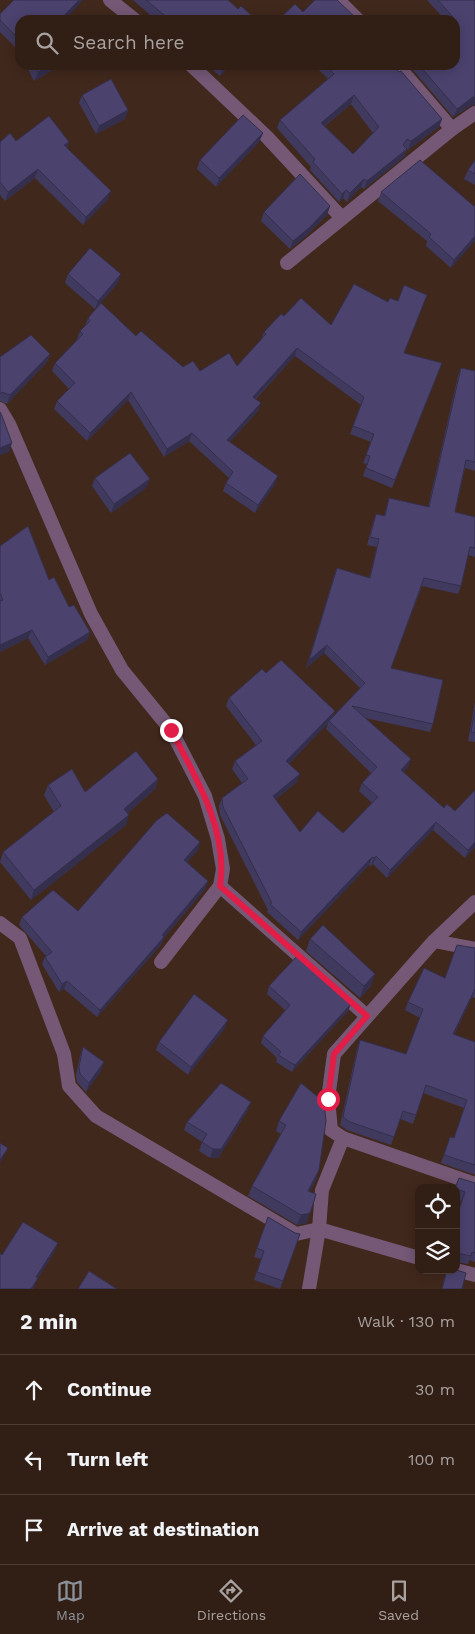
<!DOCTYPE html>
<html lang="en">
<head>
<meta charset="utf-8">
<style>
  :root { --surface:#311e15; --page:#39271e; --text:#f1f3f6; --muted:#a8a2a0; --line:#4c3c34; --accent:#8c9099 }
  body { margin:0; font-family:"Work Sans",sans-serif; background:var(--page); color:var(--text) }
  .controls { position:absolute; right:15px; bottom:15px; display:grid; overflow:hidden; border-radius:10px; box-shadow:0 2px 12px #0003 }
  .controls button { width:45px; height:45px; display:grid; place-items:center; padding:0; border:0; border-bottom:1px solid var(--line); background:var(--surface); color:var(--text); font:25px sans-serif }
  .stop { position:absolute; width:15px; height:15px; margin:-11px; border:4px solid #e11d48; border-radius:50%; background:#fff }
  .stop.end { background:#e11d48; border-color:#fff; box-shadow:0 1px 5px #0008 }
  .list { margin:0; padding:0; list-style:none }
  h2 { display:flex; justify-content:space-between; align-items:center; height:65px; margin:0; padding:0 20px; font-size:21px }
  h2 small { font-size:16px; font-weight:400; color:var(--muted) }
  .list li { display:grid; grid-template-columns:32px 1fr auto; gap:15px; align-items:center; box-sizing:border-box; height:70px; padding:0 20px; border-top:1px solid var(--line) }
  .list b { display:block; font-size:19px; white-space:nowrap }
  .list em { font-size:16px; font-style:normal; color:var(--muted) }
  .icon { flex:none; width:28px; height:28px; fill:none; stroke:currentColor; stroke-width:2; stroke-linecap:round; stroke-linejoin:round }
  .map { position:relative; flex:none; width:475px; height:1289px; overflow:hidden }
  .search { position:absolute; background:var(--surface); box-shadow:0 2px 12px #0003; left:15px; right:15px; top:15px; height:55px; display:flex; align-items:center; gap:12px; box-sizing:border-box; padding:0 18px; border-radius:15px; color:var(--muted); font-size:19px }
  .sheet { height:275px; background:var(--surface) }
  nav { display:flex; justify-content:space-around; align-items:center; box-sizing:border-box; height:70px; border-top:1px solid var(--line); background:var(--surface); font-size:14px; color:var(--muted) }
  nav a { display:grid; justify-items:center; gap:2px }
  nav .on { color:var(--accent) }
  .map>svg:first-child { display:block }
</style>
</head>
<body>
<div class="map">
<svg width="475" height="1289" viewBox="0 0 475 1289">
  <rect width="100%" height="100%" fill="#41281c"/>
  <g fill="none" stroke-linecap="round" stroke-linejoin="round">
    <g stroke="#745876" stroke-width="14">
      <path d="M 110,0 L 135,20"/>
      <path d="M 338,0 L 358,20"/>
      <path d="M 191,65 L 267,137 L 342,218"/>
      <path d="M 397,65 L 452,129"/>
      <path d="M 287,263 L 452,129 L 475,113"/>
      <path d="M 0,409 L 9,424 L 91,614 L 122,670 L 171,730 L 205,796 L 218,839 L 223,869 L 220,886 L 161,962"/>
      <path d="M 220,886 L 367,1016"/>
      <path d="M 0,923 L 20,938 L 64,1054 L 69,1086 L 96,1116 L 296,1234 L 319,1229 L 419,1258"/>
      <path d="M 434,941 L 475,949"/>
      <path d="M 343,1138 L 475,1184"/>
      <path d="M 456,1270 L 475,1275"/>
      <path d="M 309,1289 L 319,1229 L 322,1190 L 343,1138 L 331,1130 L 328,1099 L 334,1054 L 434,941 L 475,902"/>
    </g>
  </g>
  <g fill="#403a5f" fill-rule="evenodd">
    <path d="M 133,0 L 228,0 L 238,9 L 257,20 L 156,20 Z"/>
    <path d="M 427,0 L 475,0 L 470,106 L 453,117 L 412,69 L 413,65 L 455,65 L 455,20 L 445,20 Z"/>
    <path d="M 0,14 L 20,20 L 20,55 L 16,48 L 0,32 Z"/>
    <path d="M 26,65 L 54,65 L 51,71 L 34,81 Z"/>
    <path d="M 207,65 L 230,65 L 220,76 Z"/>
    <path d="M 314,65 L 393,65 L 399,72 L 442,119 L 439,127 L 408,150 L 407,149 L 404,157 L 364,189 L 361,187 L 347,202 L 343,198 L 339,202 L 310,170 L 311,167 L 277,128 L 280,120 L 328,79 ZM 351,104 L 373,133 L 353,154 L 325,126 Z"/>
    <path d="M 82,95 L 128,110 L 125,119 L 96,134 L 79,103 Z"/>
    <path d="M 263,133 L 259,142 L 216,187 L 197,169 L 200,160 Z"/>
    <path d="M 16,141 L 69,142 L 67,148 L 108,199 L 83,225 L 35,178 L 5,201 L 0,195 L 0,142 Z"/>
    <path d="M 475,160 L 475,185 L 464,179 L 468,170 Z"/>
    <path d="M 381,192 L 475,207 L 451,268 L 426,246 L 427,241 L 378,201 Z"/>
    <path d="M 330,206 L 327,215 L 305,237 L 290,249 L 261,221 L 264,212 Z"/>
    <path d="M 68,274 L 118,283 L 95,309 L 65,283 Z"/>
    <path d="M 284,316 L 331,325 L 404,353 L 442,363 L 392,488 L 363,476 L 367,464 L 363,463 L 371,442 L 350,434 L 361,405 L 295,356 L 256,399 L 261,403 L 258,411 L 230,442 L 275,484 L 255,513 L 223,491 L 226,483 L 229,478 L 189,441 L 164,457 L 128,400 L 87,441 L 54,409 L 57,401 L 69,389 L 52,371 L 55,363 L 78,339 L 77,339 L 80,331 L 85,326 L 88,318 L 136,336 L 183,367 L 200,371 L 237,366 L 261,340 L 264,332 Z"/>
    <path d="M 50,354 L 47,362 L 7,404 L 0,401 L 0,357 Z"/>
    <path d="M 461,368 L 475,371 L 475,471 L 465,468 L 455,512 L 475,517 L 475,557 L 468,555 L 461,586 L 458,594 L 422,586 L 391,668 L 433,724 L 430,732 L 365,718 L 411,759 L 408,767 L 404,772 L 475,847 L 465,858 L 433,830 L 387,878 L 373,864 L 371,866 L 369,865 L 298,940 L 267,912 L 268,910 L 220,815 L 219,806 L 222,798 L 242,783 L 232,769 L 235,761 L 256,745 L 226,706 L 229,698 L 266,673 L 333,717 L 360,688 L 324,653 L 306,668 L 334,576 L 337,568 L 369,578 L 377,547 L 367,545 L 373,522 L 376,514 L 384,516 L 389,498 L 428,507 L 458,376 ZM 328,723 L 326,729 L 371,773 L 362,783 L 359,791 L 372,803 L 343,833 L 300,832 L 275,800 L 297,782 L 289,764 Z"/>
    <path d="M 95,478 L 146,488 L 111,513 L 92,486 Z"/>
    <path d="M 0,546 L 49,580 L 69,607 L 90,632 L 87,640 L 45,665 L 28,638 L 0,652 Z"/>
    <path d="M 475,702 L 475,742 L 468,741 Z"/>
    <path d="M 158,779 L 155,789 L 128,813 L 126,825 L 31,900 L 0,862 L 3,852 L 54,812 L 44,795 L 48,785 L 85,792 Z"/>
    <path d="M 200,842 L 198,850 L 187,862 L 208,881 L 205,889 L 164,938 L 161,945 L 97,1017 L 64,989 L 59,992 L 42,964 L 45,957 L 46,956 L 19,925 L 22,917 L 78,911 Z"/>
    <path d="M 310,939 L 371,986 L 360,998 L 306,951 Z"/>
    <path d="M 475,948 L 475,998 L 472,997 L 454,1035 L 475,1042 L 475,1175 L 441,1163 L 450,1137 L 454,1138 L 464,1108 L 423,1093 L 413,1124 L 400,1119 L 391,1145 L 347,1130 L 340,1125 L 357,1049 L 360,1040 L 406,1054 L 420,1018 L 405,1010 L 408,1002 L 445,978 Z"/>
    <path d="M 269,986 L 348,1011 L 292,1072 L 276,1062 L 277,1058 L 261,1043 L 263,1036 L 286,1011 L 267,994 Z"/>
    <path d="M 225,1028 L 188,1075 L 156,1050 L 159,1042 Z"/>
    <path d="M 83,1047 L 101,1071 L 86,1092 L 77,1082 L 76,1075 L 80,1056 Z"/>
    <path d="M 248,1110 L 218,1158 L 210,1158 L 199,1151 L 202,1142 L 184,1130 L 187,1122 Z"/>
    <path d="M 279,1121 L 326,1121 L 316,1180 L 309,1192 L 307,1223 L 297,1225 L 248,1196 L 252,1186 L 281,1134 L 276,1131 Z"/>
    <path d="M 475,1183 L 475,1262 L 469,1260 L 468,1264 L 456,1262 L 456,1218 L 462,1201 L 456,1199 L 456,1188 Z"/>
    <path d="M 268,1217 L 295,1233 L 300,1234 L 280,1289 L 254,1280 L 261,1259 L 254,1257 Z"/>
  </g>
  <g fill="#342f4d">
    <path d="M 79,0 L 83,0 L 65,20 L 60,20 Z"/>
    <path d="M 50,65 L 54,65 L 51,71 L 34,81 L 38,72 Z"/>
    <path d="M 225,65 L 230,65 L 220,76 L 223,67 Z"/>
    <path d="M 354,95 L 351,104 L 318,131 L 321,123 Z"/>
    <path d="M 473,97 L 475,97 L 475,105 L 470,106 L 453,117 L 457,109 Z"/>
    <path d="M 128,110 L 125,119 L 96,134 L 99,126 Z"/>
    <path d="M 442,119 L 439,127 L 408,150 L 411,141 Z"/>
    <path d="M 263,133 L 259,142 L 216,187 L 219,178 Z"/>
    <path d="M 69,142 L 66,151 L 64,145 Z"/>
    <path d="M 407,149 L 404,157 L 364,189 L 367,181 Z"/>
    <path d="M 38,169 L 35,178 L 5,201 L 8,192 Z"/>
    <path d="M 364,179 L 361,187 L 347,202 L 350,193 Z"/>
    <path d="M 346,190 L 343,198 L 339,202 L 342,194 Z"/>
    <path d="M 111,191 L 108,199 L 83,225 L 86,217 Z"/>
    <path d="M 330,206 L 327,215 L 305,237 L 290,249 L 293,241 Z"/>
    <path d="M 475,236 L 475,241 L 451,268 L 454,260 Z"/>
    <path d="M 121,274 L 118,283 L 95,309 L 98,301 Z"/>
    <path d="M 297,348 L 295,356 L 250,404 L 253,397 Z"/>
    <path d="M 50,354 L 47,362 L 7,404 L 10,395 Z"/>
    <path d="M 131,392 L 128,400 L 87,441 L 90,433 Z"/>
    <path d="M 261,403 L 258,411 L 224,448 L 227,440 Z"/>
    <path d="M 192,433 L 189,441 L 164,457 L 167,449 Z"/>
    <path d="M 12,443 L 9,452 L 0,455 L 0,448 Z"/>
    <path d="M 278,476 L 275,484 L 255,513 L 258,505 Z"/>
    <path d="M 150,479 L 146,488 L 111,513 L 114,504 Z"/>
    <path d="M 32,630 L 28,638 L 0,652 L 0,645 Z"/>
    <path d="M 90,632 L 87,640 L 45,665 L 48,657 Z"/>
    <path d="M 327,645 L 324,653 L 306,668 L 309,660 Z"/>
    <path d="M 335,711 L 332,719 L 329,721 L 328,723 L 284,769 L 286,761 Z"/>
    <path d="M 411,759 L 408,767 L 398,778 L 401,770 Z"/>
    <path d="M 300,774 L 297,782 L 270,804 L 273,796 Z"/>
    <path d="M 158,779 L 155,789 L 121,819 L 124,809 Z"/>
    <path d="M 129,815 L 126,825 L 31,900 L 34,890 Z"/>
    <path d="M 436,822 L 433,830 L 387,878 L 390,870 Z"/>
    <path d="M 200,842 L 198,850 L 182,868 L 184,860 Z"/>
    <path d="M 475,842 L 475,847 L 465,858 L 468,850 Z"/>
    <path d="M 376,856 L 373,864 L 371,866 L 374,858 Z"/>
    <path d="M 372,857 L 369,865 L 298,940 L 301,932 Z"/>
    <path d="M 208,881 L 205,889 L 164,938 L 161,945 L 97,1017 L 100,1010 Z"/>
    <path d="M 375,974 L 371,986 L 360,998 L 364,986 Z"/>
    <path d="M 67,981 L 64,989 L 59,992 L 62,984 Z"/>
    <path d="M 475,989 L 472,997 L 450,1043 L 453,1034 Z"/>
    <path d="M 351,1004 L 348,1011 L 292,1072 L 295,1065 Z"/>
    <path d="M 228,1020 L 225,1028 L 188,1075 L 191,1067 Z"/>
    <path d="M 104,1062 L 101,1071 L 86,1092 L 89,1083 Z"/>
    <path d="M 251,1102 L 248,1110 L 218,1158 L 210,1158 L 213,1149 Z"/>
    <path d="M 8,1148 L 4,1156 L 0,1163 L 0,1160 Z"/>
    <path d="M 319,1170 L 316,1180 L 304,1201 L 308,1191 Z"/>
    <path d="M 310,1213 L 307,1223 L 297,1225 L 301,1215 Z"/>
    <path d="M 58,1243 L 54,1253 L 37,1280 L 34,1288 L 33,1289 L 31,1289 L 36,1277 Z"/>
  </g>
  <g fill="#4b436e" stroke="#342f4d" fill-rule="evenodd">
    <path d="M 14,0 L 79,0 L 60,20 L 20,20 L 20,40 L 0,20 L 0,14 Z"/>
    <path d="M 146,0 L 228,0 L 238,9 L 241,6 L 257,20 L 170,20 Z"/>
    <path d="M 315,0 L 337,0 L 358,20 L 280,20 L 279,19 L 295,4 L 303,12 Z"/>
    <path d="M 438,0 L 475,0 L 475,97 L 473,97 L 457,109 L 419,65 L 455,65 L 455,29 L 458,26 L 456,23 L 457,22 Z"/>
    <path d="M 34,65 L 50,65 L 38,72 Z"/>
    <path d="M 325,65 L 393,65 L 399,72 L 401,71 L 442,119 L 411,141 L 407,139 L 403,145 L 407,149 L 367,181 L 364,179 L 350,193 L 346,190 L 342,194 L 313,162 L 315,159 L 280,120 L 334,74 ZM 354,95 L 379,127 L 353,154 L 321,123 Z"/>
    <path d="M 111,79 L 128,110 L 99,126 L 82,95 Z"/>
    <path d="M 243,115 L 263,133 L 219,178 L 200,160 Z"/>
    <path d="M 49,116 L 69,142 L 64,145 L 111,191 L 86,217 L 38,169 L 8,192 L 0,182 L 0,142 L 10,133 L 16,141 Z"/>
    <path d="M 420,160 L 475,207 L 475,236 L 454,260 L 429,237 L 431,234 L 381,192 Z"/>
    <path d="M 475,160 L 475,174 L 468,170 Z"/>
    <path d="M 300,174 L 330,206 L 309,228 L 293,241 L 264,212 Z"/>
    <path d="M 90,248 L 121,274 L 98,301 L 68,274 Z"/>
    <path d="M 354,284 L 388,302 L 390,298 L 398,301 L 404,285 L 427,295 L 404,353 L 442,363 L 395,480 L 366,468 L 370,456 L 366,455 L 374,434 L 353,426 L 364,397 L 297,348 L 253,397 L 261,403 L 227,440 L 278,476 L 258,505 L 226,483 L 233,472 L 192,433 L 167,449 L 131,392 L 90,433 L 57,401 L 75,383 L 55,363 L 83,334 L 80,331 L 90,321 L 88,318 L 101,303 L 136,336 L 141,331 L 183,367 L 193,361 L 200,371 L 229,353 L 237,366 L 266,334 L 264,332 L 281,314 L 284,316 L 301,298 L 331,325 Z"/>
    <path d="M 31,335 L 50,354 L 10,395 L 2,392 L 0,394 L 0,357 Z"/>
    <path d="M 461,368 L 475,371 L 475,462 L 466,460 L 455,512 L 475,517 L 475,548 L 470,547 L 461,586 L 424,578 L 391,668 L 443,680 L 433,724 L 352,706 L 411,759 L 401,770 L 444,808 L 447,804 L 455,811 L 475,790 L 475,842 L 468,850 L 436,822 L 390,870 L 376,856 L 374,858 L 372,857 L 301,932 L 270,904 L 272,903 L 223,807 L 222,798 L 248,779 L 235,761 L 262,741 L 229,698 L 262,669 L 266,673 L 281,660 L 335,711 L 286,761 L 300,774 L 273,796 L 300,832 L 318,811 L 343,833 L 378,797 L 362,783 L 377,767 L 329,721 L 365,683 L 327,645 L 309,660 L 337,568 L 370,578 L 379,539 L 370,537 L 376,514 L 385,516 L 389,498 L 429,507 Z"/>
    <path d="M 0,412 L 2,416 L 12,443 L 0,448 Z"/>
    <path d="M 130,453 L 150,479 L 114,504 L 95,478 Z"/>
    <path d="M 28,526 L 49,580 L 54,577 L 69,607 L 74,605 L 90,632 L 48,657 L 32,630 L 0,645 L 0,601 L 3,600 L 0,593 L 0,546 Z"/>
    <path d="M 475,710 L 475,733 L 471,732 Z"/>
    <path d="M 136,751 L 158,779 L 124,809 L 129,815 L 34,890 L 3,852 L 61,806 L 48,785 L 72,769 L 85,792 Z"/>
    <path d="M 167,813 L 200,842 L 184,860 L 208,881 L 162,935 L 164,937 L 100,1010 L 67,981 L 62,984 L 45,957 L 52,952 L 22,917 L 53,890 L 78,911 L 157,820 Z"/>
    <path d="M 323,925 L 375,974 L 364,986 L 310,939 Z"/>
    <path d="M 457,945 L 475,948 L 475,989 L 453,1034 L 475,1042 L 475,1165 L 444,1155 L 450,1137 L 454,1138 L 467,1100 L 426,1085 L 416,1115 L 403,1111 L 394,1137 L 350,1122 L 343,1117 L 360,1040 L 406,1054 L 423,1009 L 408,1002 L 424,968 L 445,978 Z"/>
    <path d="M 297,956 L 351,1004 L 295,1065 L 278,1055 L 281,1052 L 263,1036 L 290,1005 L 269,986 Z"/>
    <path d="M 194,994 L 228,1020 L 191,1067 L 159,1042 Z"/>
    <path d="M 83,1047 L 104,1062 L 89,1083 L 80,1074 L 79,1067 Z"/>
    <path d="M 221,1083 L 251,1102 L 221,1149 L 213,1149 L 202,1142 L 207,1134 L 187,1122 Z"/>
    <path d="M 301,1083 L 324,1102 L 326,1121 L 319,1170 L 308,1191 L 316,1194 L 315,1198 L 310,1213 L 301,1215 L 252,1186 L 286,1125 L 279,1121 Z"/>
    <path d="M 0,1143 L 8,1148 L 0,1160 Z"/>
    <path d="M 459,1178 L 475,1183 L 475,1253 L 472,1252 L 471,1256 L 456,1253 L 456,1218 L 465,1192 L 456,1189 L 456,1188 L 455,1188 Z"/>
    <path d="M 268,1217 L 295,1233 L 300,1234 L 283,1281 L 257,1272 L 264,1251 L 257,1248 Z"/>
    <path d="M 23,1222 L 58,1243 L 36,1277 L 38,1278 L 31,1289 L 0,1289 L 0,1253 L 2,1255 Z"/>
    <path d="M 447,1270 L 456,1270 L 466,1273 L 462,1289 L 442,1289 Z"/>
    <path d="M 89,1271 L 117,1289 L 78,1289 Z"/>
  </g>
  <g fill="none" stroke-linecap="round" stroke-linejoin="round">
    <path stroke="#e11d48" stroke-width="6" d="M 171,730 C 195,776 229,831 220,886 L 367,1016 L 334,1054 L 328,1099"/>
  </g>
</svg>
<div class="controls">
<button><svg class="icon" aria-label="locate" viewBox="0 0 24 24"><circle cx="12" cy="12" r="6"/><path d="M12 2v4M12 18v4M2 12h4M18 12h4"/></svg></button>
<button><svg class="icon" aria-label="layers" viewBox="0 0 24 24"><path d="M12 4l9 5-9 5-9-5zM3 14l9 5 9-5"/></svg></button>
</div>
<div class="stop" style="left:328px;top:1099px"></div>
<div class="stop end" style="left:171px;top:730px"></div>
<div class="search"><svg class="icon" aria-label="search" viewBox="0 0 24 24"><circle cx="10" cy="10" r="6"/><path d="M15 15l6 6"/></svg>Search here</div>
</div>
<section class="sheet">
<h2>2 min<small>Walk · 130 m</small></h2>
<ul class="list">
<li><svg class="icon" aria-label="ahead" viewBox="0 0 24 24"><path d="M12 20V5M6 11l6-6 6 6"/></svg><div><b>Continue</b></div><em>30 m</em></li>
<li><svg class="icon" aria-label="left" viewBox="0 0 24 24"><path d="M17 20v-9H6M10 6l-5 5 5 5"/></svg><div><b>Turn left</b></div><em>100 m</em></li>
<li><svg class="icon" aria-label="arrive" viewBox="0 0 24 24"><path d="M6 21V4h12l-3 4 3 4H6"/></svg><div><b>Arrive at destination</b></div></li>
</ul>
</section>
<nav>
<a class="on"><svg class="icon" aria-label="map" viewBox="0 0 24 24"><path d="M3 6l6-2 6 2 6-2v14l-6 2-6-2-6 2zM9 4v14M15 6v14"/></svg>Map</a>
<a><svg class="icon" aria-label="directions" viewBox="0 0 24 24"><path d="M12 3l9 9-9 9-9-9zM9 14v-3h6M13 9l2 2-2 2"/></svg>Directions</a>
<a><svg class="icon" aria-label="saved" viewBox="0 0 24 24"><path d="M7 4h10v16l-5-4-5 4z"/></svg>Saved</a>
</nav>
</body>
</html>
